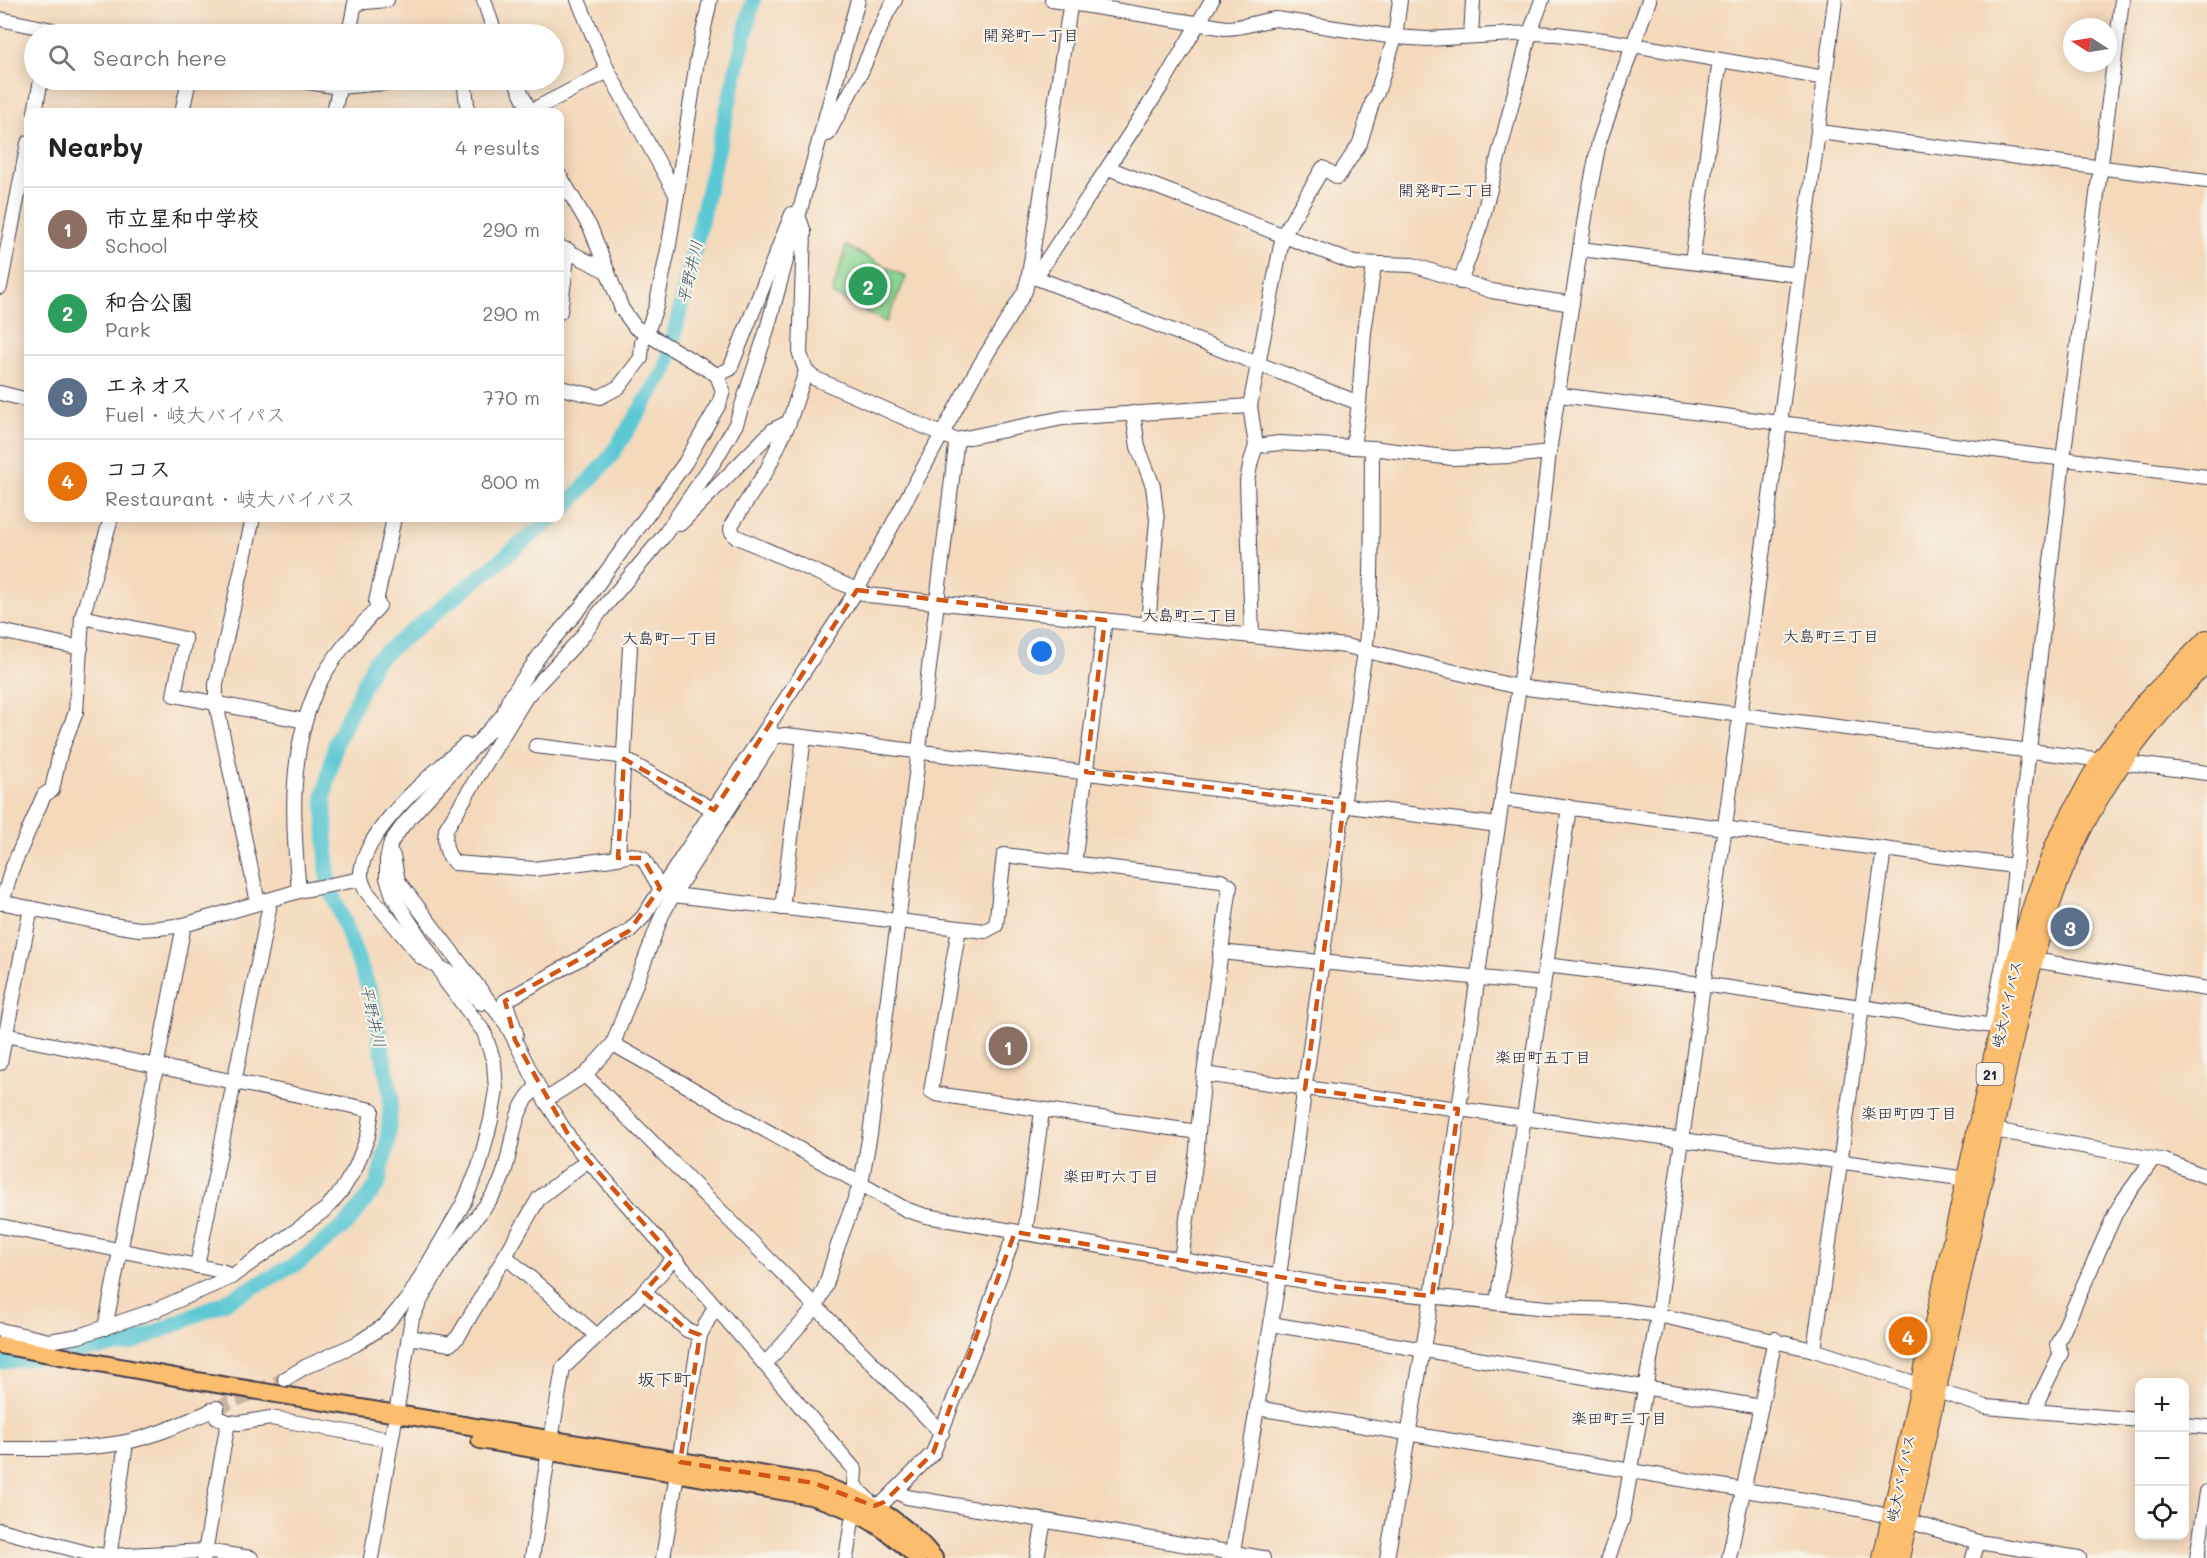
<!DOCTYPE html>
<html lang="en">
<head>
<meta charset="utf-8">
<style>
  :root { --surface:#fff; --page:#f2f2f2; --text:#222; --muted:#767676; --line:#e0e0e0; --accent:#db2777 }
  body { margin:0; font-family:Mali,"Klee One",sans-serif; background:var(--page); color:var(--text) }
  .controls { position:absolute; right:18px; bottom:18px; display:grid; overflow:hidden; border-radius:12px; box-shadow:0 3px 15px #0003 }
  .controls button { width:54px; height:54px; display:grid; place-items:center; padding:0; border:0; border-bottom:2px solid var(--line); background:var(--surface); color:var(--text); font:30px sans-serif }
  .compass { position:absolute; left:2063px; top:18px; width:54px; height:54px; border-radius:50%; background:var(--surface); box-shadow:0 3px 15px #0003; rotate:282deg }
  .you { position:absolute; left:1042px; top:652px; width:21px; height:21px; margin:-15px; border:4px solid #fff; border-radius:50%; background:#1a73e8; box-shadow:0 0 0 9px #1a73e833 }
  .badge { display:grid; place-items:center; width:39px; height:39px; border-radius:50%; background:var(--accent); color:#fff; font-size:20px; font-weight:700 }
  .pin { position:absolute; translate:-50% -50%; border:3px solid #fff; box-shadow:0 2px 6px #0006 }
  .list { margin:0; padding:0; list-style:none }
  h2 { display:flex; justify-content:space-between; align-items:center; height:78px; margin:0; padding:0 24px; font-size:26px }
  h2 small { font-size:20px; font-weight:400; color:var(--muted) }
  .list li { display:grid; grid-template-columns:39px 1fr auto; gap:18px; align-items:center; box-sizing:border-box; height:84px; padding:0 24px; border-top:2px solid var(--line) }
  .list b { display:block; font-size:22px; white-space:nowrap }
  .list p { margin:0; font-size:20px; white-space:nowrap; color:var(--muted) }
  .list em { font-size:20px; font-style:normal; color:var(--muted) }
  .icon { flex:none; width:33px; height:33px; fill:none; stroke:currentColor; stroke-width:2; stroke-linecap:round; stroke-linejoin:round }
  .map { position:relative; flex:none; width:2207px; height:1558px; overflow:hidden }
  .search { position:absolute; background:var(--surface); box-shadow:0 3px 15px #0003; left:24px; top:24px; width:540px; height:66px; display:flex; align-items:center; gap:15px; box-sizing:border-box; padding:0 21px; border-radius:33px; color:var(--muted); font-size:22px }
  .panel { position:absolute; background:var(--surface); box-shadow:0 3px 15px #0003; left:24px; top:108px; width:540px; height:414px; border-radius:12px }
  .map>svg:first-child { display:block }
</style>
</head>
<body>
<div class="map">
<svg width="2207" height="1558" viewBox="0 0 2207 1558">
  <rect width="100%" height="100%" fill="#f7f3e8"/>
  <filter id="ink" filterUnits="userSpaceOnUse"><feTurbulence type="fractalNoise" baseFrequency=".0167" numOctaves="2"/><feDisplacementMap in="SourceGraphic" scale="12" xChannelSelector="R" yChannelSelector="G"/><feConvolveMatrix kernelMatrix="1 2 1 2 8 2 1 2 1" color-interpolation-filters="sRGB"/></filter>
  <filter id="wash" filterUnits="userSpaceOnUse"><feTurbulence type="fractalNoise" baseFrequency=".008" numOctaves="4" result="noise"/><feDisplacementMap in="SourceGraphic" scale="24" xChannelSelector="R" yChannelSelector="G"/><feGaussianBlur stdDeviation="1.35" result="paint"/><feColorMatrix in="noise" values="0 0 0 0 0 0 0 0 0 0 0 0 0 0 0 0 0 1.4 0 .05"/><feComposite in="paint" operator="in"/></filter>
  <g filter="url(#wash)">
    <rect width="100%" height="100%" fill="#f4d9bb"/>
    <path fill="#8bd591" stroke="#567c66" stroke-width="1.5" d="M 846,246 L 906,277 L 886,322 L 832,294 Z"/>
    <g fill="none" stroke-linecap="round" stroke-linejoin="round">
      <g stroke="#5cc8d4" stroke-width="16">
        <path d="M 560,512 L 567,506 L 611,456 L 666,369 L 753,0"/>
        <path d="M 0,1362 L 132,1343 L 225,1302 L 298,1263 L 348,1223 L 378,1184 L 388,1139 L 391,1096 L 372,997 L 328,881 L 324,796 L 336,742 L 375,661 L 553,518"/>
      </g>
    </g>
  </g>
  <g filter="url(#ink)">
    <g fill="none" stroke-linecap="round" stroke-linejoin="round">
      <path stroke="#cab4a1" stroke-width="14" stroke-dasharray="14 7" stroke-linecap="butt" d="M 217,1408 L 285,1379"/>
      <defs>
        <g id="minor">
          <path d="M 484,0 L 495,34"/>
          <path d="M 578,0 L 608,71 L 677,196"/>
          <path d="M 1052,0 L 1226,28 C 1243,28 1259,21 1276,19 L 1395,37 L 1427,39 L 1530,33 L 1557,34 L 1604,40 L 1825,78"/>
          <path d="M 0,19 L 72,34"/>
          <path d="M 349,34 L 355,3 L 387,0"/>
          <path d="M 1471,36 L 1473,0"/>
          <path d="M 296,80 L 339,87 L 418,80"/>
          <path d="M 464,80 L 468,112"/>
          <path d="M 515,80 L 530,112"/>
          <path d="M 35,112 L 41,80"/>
          <path d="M 182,112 L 189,80"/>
          <path d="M 334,112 L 341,80"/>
          <path d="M 529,112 L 608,71"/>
          <path d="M 1819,132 L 2207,181"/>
          <path d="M 828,134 L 861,72 L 888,11 L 895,0"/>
          <path d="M 1108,168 L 1354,263 L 1413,265 L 1492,291 L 1572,304"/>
          <path d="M 562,248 L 608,272"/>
          <path d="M 1580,249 L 1799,275"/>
          <path d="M 1692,262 L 1720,60"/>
          <path d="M 1029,275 L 1359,403"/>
          <path d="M 1035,278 L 1162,85 L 1212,0"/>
          <path d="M 1460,282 L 1481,224 L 1530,33 L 1542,0"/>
          <path d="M 0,287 L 28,143"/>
          <path d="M 560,312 L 568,250"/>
          <path d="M 806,371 L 814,378 L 955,440 L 1063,418 L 1250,406"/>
          <path d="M 717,375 L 730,369 L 792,214"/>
          <path d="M 560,388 L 600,397 L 619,387 L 641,358 L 642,342 L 646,335 L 656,307 L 669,245 L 697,61 L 710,0"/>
          <path d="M 0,393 L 28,400"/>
          <path d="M 1559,395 L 2207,477"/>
          <path d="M 1133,413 L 1138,447 L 1153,486 L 1157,520 L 1148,625"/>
          <path d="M 789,422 L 767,470 L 732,524 L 731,530 L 735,536 L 868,595 L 1346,646 L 1518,687 L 2207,773"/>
          <path d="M 1256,446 L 1279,443 L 1372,448 L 1452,458 L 1512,456 L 1549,452"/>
          <path d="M 1353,447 L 1359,403 L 1364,332 L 1374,265"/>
          <path d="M 253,518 L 216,684 L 216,703 L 258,903"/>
          <path d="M 680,524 L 773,430 L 789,422 L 806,371 L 800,354 L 804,232 L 799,218"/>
          <path d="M 82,617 L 185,639 L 174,695 L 305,721"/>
          <path d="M 0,631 L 81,648"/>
          <path d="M 1252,636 L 1247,481 L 1251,461 L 1256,446 L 1250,406 L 1283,235 L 1323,168 L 1338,177 L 1360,143 L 1373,100 L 1377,93 L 1395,37 L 1400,0"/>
          <path d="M 526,697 L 446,829 C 444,843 445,853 455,863 L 534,869 L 612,859 L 632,855 L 643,858 L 660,888 L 673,895 L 985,931 L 996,925 L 1004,855 L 1221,881 L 1230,886 L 1204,1074 L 1198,1132 L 936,1094 L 931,1091 L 959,928"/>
          <path d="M 504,713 L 509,699 L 542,652 L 581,607 L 685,463 L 719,404 L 723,391 L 717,375 L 635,327 L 622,309 L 591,229 L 560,176"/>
          <path d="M 773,737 L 785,735 L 804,737 L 1498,825"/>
          <path d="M 465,745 C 434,772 358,834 361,878 C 362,882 364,887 366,891 L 421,957 L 454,975 L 481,1003"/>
          <path d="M 536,746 L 619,756 L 714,810"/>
          <path d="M 1502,799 L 2014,866"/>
          <path d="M 393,856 L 398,881 L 507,1025 L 545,1100 L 573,1143 L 674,1258 L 855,1470 L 854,1485 L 872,1504"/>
          <path d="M 618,858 L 630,647"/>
          <path d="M 1074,864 L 1105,620"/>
          <path d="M 299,891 C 292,821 288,747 320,682 C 334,654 358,630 379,606 L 376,602 L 394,518"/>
          <path d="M 0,902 L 113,925 L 139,929 L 159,928 L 184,925 L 299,891 L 361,879"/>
          <path d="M 2,903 L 11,871 L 44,795 L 52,790 L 60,753 L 76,712 L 82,617 L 111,518"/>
          <path d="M 782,908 L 804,737"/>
          <path d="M 1220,952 L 1542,984"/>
          <path d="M 2033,960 L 2207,989"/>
          <path d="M 1545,965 L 1702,984 L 2000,1027"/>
          <path d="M 1992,1022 L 2005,954 L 2063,459 L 2122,0"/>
          <path d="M 0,1034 L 372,1110 L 368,1136 L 356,1167 L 342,1190 L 326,1209 L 231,1277 L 156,1310 L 79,1336 L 49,1341 L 0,1330"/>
          <path d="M 515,1040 L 516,1033 L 505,1001 L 629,931 L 643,917 L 857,590 L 974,375 L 1025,291 L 1029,275 L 1071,0"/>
          <path d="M 613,1044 L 907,1210 L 926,1216 L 1339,1287 L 1547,1308 L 1622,1310 L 1658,1315 L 1814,1350 L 1986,1407 L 2140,1420"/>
          <path d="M 0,1063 L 31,908"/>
          <path d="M 1204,1074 L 1967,1179"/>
          <path d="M 585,1075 L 942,1433"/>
          <path d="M 545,1100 L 585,1075 L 613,1044 L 662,915 L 673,895 L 769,746 L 773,737 L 770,728"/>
          <path d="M 1994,1130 L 2165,1161 L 2207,1177"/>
          <path d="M 0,1226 L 222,1271 L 231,1277"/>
          <path d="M 1025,1233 L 1042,1111"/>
          <path d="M 505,1256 L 596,1335"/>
          <path d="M 1181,1260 L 1197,1150 L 1198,1132"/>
          <path d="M 197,1266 L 269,909 L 268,900"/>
          <path d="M 644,1292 L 687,1330 L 700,1335"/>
          <path d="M 1497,1303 L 1569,807"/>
          <path d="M 1271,1324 L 1761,1407"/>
          <path d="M 105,1328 L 184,925"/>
          <path d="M 409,1337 L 450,1344 L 458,1337 L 539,1198 L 588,1160"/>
          <path d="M 1814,1350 L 1884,849"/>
          <path d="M 765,1364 L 816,1307 L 826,1285 L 837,1248 L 861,1183 L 870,1134 L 898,922 L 956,446 L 955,440"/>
          <path d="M 285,1379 L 305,1367 L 356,1344 L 385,1325 L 409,1297 L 463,1204 L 479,1167 L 491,1120 L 496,1090 L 494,1062 L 484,1032 L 446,982 L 438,966 L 393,896 L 387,878 L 387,860 L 391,842 L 404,824 L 485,735 L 504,714 L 526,697 L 581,638 L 600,612 L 663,537 L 717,457 L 736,424 L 766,333 L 858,0"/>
          <path d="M 1257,1408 L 1858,1509 L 1892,1517"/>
          <path d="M 211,1410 L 217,1417 L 228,1422 L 239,1423 L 271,1418 L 391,1440"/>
          <path d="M 2036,1411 L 2039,1398 L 2061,1353 L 2057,1345 L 2116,1212 L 2124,1199 L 2153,1159"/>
          <path d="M 396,1414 L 412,1318 C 425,1289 444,1260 462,1235 C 475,1218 491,1202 500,1183 C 515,1152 508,1111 538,1086"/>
          <path d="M 2184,1425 L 2207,1427"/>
          <path d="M 551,1440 L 563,1368 L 644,1292 L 674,1258"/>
          <path d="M 0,1449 C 40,1449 81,1450 121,1443 C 154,1437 186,1422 217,1408"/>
          <path d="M 895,1491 L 907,1497 L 1263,1558"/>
          <path d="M 1908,1521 L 1978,1542 L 2079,1558"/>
          <path d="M 0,1530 L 91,1554 L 109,1556 L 205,1551 L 251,1558"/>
          <path d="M 109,1558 L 125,1450 L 123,1443"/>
          <path d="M 204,1558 L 228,1422"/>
          <path d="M 371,1558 L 394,1425"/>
          <path d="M 532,1558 L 549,1451"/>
          <path d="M 663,1558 L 700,1335 L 715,1307"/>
          <path d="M 846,1558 L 852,1521 L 874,1506 L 884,1502 L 933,1453 L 981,1330 L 1015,1232"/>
          <path d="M 1037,1558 L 1044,1521"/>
          <path d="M 1232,1558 L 1279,1276 L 1360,682 C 1375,606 1371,525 1372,448"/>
          <path d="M 1387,1558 L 1432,1296 L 1478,976 L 1492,866 L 1533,594 L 1549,452 L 1587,204 L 1599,142 L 1649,0"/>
          <path d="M 1608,1558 L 1622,1520 L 1658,1315 L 1780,424 L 1835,0"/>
          <path d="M 1729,1558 L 1775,1339"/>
          <path d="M 1973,1558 L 1978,1542"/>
          <path d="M 2197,1558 L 2207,1492"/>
        </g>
        <g id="major">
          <path d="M 0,1345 L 186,1379 L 814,1483 C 863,1498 902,1518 934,1558"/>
          <path d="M 480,1440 L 810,1496 C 858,1510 881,1524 918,1558"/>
        </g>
        <g id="highway">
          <path d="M 1883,1558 L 2011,979 L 2036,897 L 2057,842 L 2090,780 L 2102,760 L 2146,702 L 2207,640"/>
          <path d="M 1899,1558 L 2015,1029 C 2035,945 2058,862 2104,789 C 2133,741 2170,700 2207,660"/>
        </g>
      </defs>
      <use href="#minor" stroke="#423d4e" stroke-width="16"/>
      <use href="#major" stroke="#423d4e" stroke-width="20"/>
      <use href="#highway" stroke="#423d4e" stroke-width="22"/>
      <use href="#minor" stroke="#fff" stroke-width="14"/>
      <use href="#major" stroke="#fbbe6e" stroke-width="16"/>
      <use href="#highway" stroke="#fbbe6e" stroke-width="20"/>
    </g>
  </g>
  <path fill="none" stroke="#d45411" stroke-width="4.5" stroke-dasharray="12 8" stroke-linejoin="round" d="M 857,590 L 1105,620 L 1086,772 L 1344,804 L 1305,1089 L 1458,1109 L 1432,1296 L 1339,1287 L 1015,1232 L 933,1453 L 884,1502 L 874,1506 L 814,1483 L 680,1462 L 700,1335 L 687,1330 L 644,1292 L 674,1258 L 573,1143 L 515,1040 L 505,1001 L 629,931 L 660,888 L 643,858 L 618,858 L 624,759 L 714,810 Z"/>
  <g text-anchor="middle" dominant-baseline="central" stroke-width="4.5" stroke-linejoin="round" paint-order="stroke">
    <rect fill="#f7f3e8" stroke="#62616f" stroke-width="1.5" x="1976.5" y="1063" width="27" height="22" rx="4.5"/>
    <g font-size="14" font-weight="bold" fill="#22223b">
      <text x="1990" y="1074">21</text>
    </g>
    <g font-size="15" fill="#22223b" stroke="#f7f3e8">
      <text transform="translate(2006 1004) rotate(-77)">岐大バイパス</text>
      <text transform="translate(1900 1478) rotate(-78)">岐大バイパス</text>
    </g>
    <g font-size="16" fill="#22223b" stroke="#f7f3e8">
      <text x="1031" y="34">開発町一丁目</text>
      <text x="1446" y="189">開発町二丁目</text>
      <text x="1190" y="614">大島町二丁目</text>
      <text x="1831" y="635">大島町三丁目</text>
      <text x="670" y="637">大島町一丁目</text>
      <text x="1543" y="1056">楽田町五丁目</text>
      <text x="1909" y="1112">楽田町四丁目</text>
      <text x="1111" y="1175">楽田町六丁目</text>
      <text x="1619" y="1417">楽田町三丁目</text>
    </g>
    <g font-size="16" font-style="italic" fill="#335469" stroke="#f7f3e8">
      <text transform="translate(689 272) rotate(-77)">平野井川</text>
      <text transform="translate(374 1016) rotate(77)">平野井川</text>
    </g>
    <g font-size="18" fill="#22223b" stroke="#f7f3e8">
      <text x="664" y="1379">坂下町</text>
    </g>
  </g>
</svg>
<div class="controls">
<button>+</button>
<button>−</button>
<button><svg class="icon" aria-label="locate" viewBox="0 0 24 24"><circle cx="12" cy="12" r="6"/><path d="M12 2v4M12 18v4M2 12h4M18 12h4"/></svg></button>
</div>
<svg class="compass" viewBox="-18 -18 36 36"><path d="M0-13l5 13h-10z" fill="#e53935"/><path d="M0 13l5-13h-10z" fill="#767676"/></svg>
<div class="you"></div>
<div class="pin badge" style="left:1008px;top:1046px;background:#8d6e63">1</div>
<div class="pin badge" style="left:868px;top:286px;background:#2e9e5b">2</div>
<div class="pin badge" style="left:2070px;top:927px;background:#5c6f8a">3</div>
<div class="pin badge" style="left:1908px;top:1336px;background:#e8710a">4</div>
<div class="search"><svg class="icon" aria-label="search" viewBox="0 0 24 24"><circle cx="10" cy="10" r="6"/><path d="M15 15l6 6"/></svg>Search here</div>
<section class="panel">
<h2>Nearby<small>4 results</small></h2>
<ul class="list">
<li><span class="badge" style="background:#8d6e63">1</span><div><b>市立星和中学校</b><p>School</p></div><em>290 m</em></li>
<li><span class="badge" style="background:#2e9e5b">2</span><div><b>和合公園</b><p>Park</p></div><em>290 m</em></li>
<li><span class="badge" style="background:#5c6f8a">3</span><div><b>エネオス</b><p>Fuel · 岐大バイパス</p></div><em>770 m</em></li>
<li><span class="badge" style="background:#e8710a">4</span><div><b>ココス</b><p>Restaurant · 岐大バイパス</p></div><em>800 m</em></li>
</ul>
</section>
</div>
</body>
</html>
